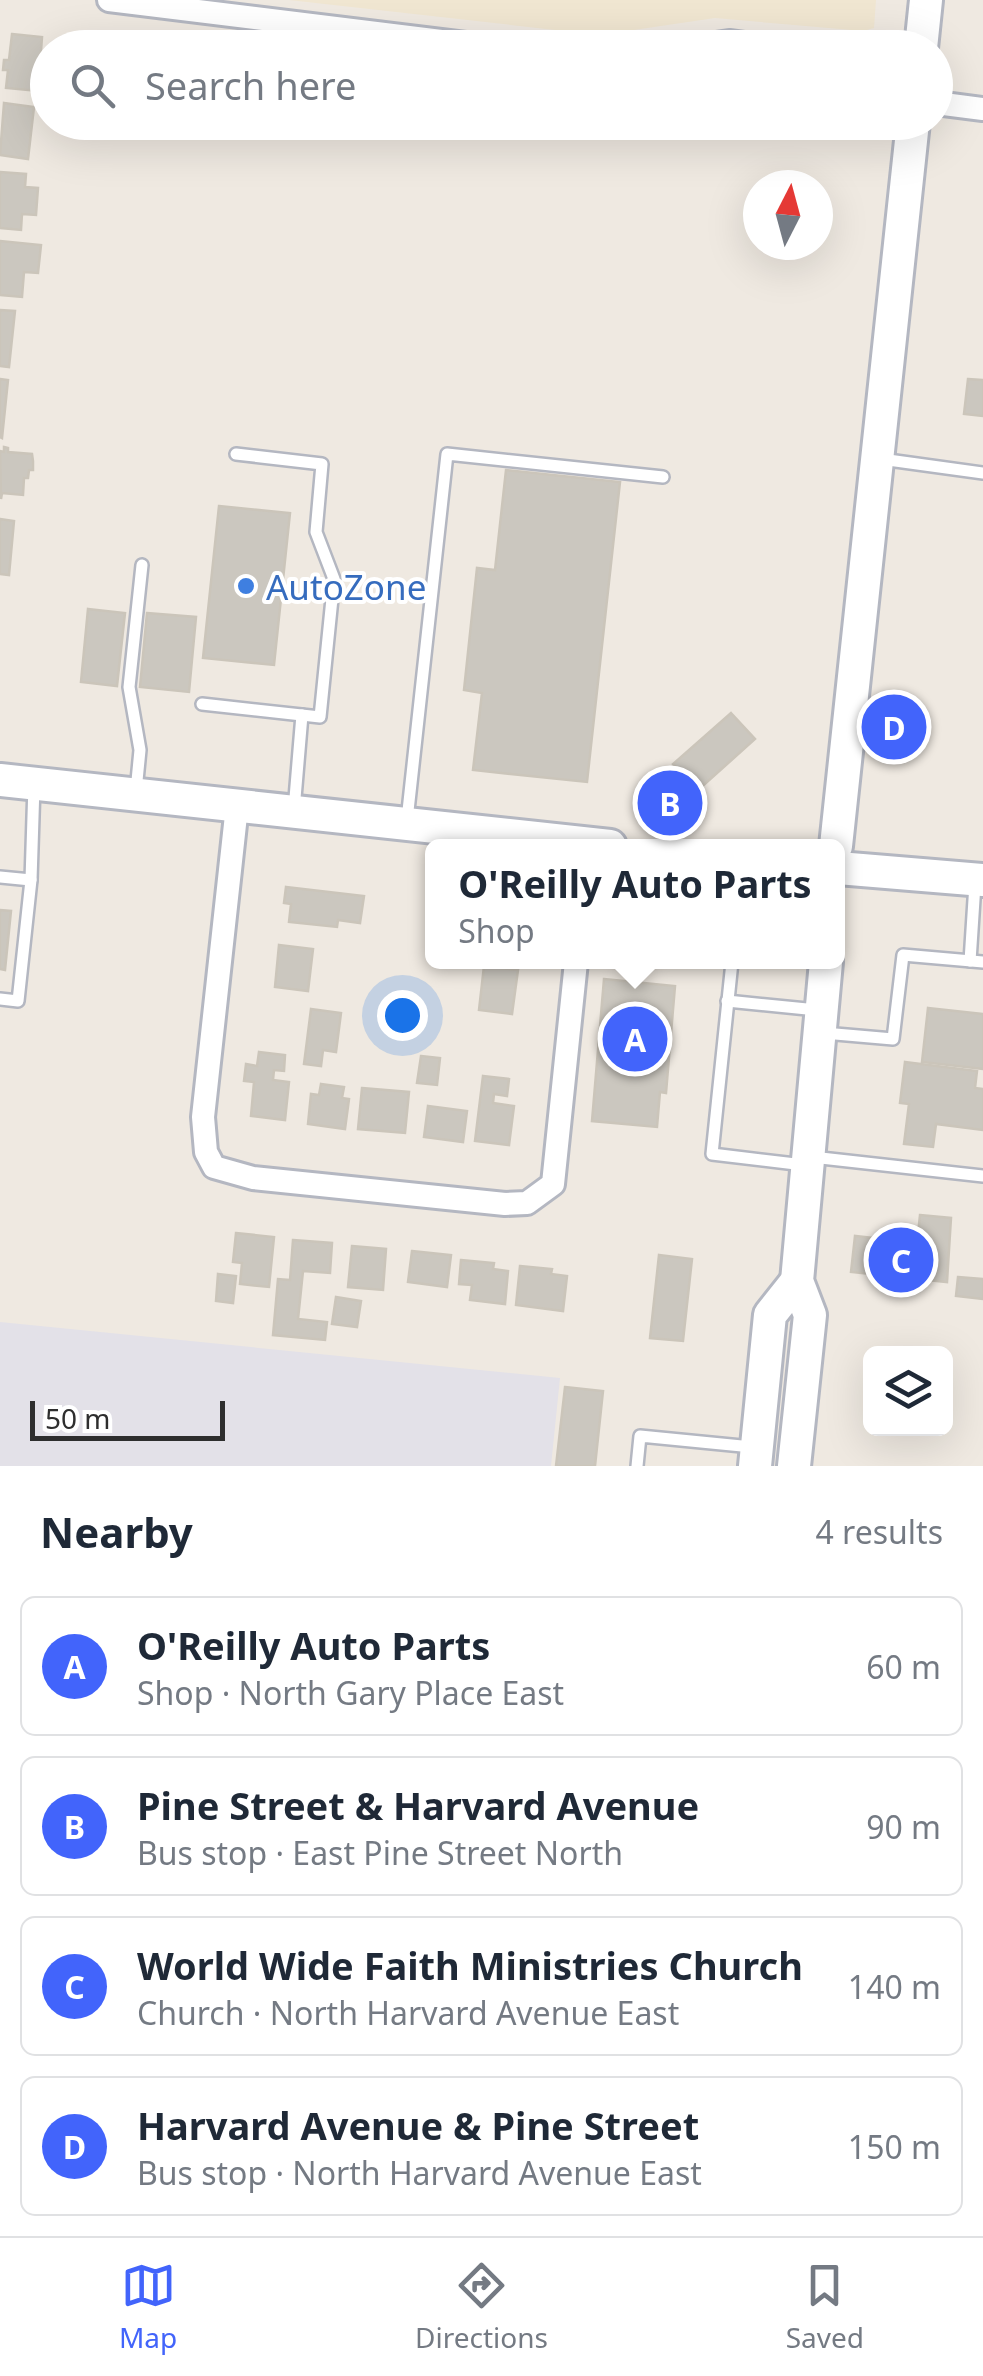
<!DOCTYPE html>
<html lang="en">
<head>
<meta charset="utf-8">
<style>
  :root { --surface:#fff; --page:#f2f2f3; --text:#1f2937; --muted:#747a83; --line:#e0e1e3; --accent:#4264fb }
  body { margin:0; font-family:"Noto Sans",sans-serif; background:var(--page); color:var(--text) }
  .controls { position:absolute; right:30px; bottom:30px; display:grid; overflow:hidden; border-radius:15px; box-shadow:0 10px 40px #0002 }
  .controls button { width:90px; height:90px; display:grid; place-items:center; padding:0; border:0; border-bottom:2px solid var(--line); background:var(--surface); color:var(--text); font:50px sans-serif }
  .compass { position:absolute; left:743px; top:170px; width:90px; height:90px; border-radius:50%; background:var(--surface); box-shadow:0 10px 40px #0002; rotate:6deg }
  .scale { position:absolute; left:30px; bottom:25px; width:195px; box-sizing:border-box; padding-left:10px; border:5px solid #2e2e2e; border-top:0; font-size:28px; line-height:35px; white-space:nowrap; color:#2e2e2e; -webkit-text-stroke:8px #fff; paint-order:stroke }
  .you { position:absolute; left:402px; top:1015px; width:35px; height:35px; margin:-25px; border:8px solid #fff; border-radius:50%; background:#1a73e8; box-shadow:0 0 0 15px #1a73e833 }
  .badge { display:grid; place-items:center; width:65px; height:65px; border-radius:50%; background:var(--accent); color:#fff; font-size:32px; font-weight:700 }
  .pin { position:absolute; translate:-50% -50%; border:5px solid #fff; box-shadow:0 2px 10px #0006 }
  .popup { position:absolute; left:425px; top:839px; width:420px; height:130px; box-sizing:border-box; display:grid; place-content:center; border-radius:15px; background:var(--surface); filter:drop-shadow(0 2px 8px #0005); font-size:32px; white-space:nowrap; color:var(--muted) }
  .popup b { font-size:38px; color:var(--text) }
  .popup::after { content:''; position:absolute; left:50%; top:100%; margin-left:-20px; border:20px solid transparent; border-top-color:var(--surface) }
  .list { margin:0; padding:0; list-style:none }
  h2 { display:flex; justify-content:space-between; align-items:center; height:130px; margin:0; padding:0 40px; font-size:42px }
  h2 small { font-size:32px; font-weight:400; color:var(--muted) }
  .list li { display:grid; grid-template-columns:65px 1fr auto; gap:30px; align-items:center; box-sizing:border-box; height:140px; margin:0 20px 20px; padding:0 20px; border:2px solid var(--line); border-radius:15px }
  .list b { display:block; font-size:38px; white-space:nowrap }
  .list p { margin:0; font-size:32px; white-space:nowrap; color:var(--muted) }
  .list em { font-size:32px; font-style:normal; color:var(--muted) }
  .icon { flex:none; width:55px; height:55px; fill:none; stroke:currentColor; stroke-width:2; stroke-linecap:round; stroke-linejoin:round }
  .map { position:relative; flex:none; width:983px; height:1466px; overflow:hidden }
  .search { position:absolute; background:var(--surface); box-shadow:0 10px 40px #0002; left:30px; right:30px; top:30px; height:110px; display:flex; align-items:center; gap:25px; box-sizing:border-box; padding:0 35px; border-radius:55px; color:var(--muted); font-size:38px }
  .sheet { height:770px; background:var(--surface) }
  nav { display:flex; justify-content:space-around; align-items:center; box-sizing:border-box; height:140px; border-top:2px solid var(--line); background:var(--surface); font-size:28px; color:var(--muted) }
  nav a { display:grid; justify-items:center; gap:5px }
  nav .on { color:var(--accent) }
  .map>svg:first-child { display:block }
</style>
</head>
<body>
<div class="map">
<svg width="983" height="1466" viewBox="0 0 983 1466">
  <rect width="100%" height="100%" fill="#efe9e1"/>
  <path fill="#e3e1e8" d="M 0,1322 L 560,1378 L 551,1466 L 0,1466 Z"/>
  <path fill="#f0e6d1" d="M 289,0 L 876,0 L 874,28 L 863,31 L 715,18 L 600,35 Z"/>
  <g fill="#cbc7bf" stroke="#cbc5ba" stroke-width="2.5">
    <path d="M 12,34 L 42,37 L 40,65 L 48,66 L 48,92 L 6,88 L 8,70 L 3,70 L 4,60 L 9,60 Z"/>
    <path d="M 4,103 L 34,107 L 28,159 L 0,155 Z"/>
    <path d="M 0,172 L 26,174 L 25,187 L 38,188 L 36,215 L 22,214 L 21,230 L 0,228 Z"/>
    <path d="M 0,241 L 41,245 L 38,273 L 24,272 L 22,297 L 0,295 Z"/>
    <path d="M 0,310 L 15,311 L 9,367 L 0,366 Z"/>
    <path d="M 0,379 L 8,380 L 2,438 L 0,437 Z"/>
    <path d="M 968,379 L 983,380 L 983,416 L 964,414 Z"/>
    <path d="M 4,447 L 8,448 L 8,452 L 32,454 L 33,461 L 33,470 L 29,470 L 28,478 L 24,478 L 23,495 L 2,493 L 1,499 L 0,451 L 4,452 Z"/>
    <path d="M 506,470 L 620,482 L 587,782 L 473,770 L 482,693 L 464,690 L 477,568 L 495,570 Z"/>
    <path d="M 219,506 L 290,513 L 274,665 L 203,658 Z"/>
    <path d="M 0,519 L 14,521 L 9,575 L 0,574 Z"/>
    <path d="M 88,609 L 125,613 L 117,686 L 81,682 Z"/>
    <path d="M 147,613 L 196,617 L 189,692 L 140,687 Z"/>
    <path d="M 731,713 L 755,739 L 697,791 L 673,764 Z"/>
    <path d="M 286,887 L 364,896 L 360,923 L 338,920 L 337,927 L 289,922 L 291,904 L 284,903 Z"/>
    <path d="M 0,910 L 11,911 L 5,970 L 0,969 Z"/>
    <path d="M 279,945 L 313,949 L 308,991 L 275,987 Z"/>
    <path d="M 484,966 L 518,970 L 512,1014 L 479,1010 Z"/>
    <path d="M 604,979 L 675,986 L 666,1093 L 660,1092 L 657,1127 L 592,1121 Z"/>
    <path d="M 928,1008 L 983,1014 L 983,1069 L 922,1062 Z"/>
    <path d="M 311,1009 L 341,1013 L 336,1052 L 323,1050 L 321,1066 L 304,1064 Z"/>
    <path d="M 259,1052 L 285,1055 L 284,1071 L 274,1070 L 273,1080 L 289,1082 L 285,1120 L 251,1116 L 254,1082 L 244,1081 L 246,1064 L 257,1066 Z"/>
    <path d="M 421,1056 L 440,1058 L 437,1085 L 417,1083 Z"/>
    <path d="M 905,1062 L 977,1071 L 975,1088 L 983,1089 L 983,1130 L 936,1124 L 933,1147 L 904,1144 L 909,1104 L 900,1103 Z"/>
    <path d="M 483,1076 L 509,1079 L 507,1096 L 494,1094 L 493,1103 L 514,1106 L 509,1145 L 475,1141 Z"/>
    <path d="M 321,1084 L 344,1087 L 342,1098 L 349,1099 L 345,1129 L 308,1124 L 311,1094 L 319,1095 Z"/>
    <path d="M 362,1088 L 409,1092 L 405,1133 L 358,1129 Z"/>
    <path d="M 428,1106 L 467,1111 L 463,1142 L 424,1137 Z"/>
    <path d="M 920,1215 L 951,1218 L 947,1282 L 851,1272 L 855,1236 L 917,1243 Z"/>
    <path d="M 236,1233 L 274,1237 L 269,1287 L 240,1284 L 242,1263 L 233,1262 Z"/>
    <path d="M 293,1240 L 332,1243 L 330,1273 L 303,1271 L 298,1319 L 327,1322 L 325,1340 L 273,1335 L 278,1279 L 290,1280 Z"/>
    <path d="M 352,1246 L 386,1249 L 383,1290 L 348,1287 Z"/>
    <path d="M 412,1251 L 451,1255 L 447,1287 L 408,1282 Z"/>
    <path d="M 659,1255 L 692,1259 L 683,1341 L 650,1338 Z"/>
    <path d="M 461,1260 L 494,1263 L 493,1269 L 508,1271 L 505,1304 L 470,1300 L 472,1285 L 459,1284 Z"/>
    <path d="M 520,1266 L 552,1269 L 551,1274 L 567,1276 L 563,1311 L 516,1305 Z"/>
    <path d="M 218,1274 L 236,1276 L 233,1303 L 216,1301 Z"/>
    <path d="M 958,1277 L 983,1279 L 983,1299 L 956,1296 Z"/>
    <path d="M 336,1297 L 361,1301 L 357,1327 L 332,1324 Z"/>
    <path d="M 565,1387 L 603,1391 L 595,1466 L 556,1466 Z"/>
  </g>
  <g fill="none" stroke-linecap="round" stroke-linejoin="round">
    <defs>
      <g id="lane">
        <path d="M 881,459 L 983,473"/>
        <path d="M 202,704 L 320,717 L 334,579 L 316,532 L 322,464 L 236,454"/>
        <path d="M 136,791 L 140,750 L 129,687 L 142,565"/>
        <path d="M 294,810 L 302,715"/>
        <path d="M 407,820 L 447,454 L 663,477"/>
        <path d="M 0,877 L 31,880 L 34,785"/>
        <path d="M 970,961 L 975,884"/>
        <path d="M 732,962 L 712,1154 L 804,1165"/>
        <path d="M 0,999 L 18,1001 L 31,880"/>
        <path d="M 727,1001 L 817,1010"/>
        <path d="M 824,1033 L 893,1039 L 903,955 L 983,962"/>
        <path d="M 812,1157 L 983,1176"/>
        <path d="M 637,1466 L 640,1436 L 752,1447"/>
      </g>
      <g id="street">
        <path d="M 109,0 L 498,48"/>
        <path d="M 688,48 L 729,42 L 774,48"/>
        <path d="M 936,103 L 983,109"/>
        <path d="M 237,806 L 203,1117 L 206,1152 L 214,1167 L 253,1178 L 505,1204 L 527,1203 L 553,1184 L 576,962"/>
      </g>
      <g id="secondary">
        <path d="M 921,48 L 926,0"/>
        <path d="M 0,780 L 610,846"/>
        <path d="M 836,846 L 913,122"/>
        <path d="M 838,868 L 983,880"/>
        <path d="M 755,1466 L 770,1315 L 797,1281"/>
        <path d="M 794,1466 L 810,1315 L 797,1281 L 826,962"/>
      </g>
    </defs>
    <use href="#lane" stroke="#b4b7c1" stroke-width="16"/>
    <use href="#street" stroke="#b4b7c1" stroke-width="28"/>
    <use href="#secondary" stroke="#b4b7c1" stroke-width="38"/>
    <use href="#lane" stroke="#fff" stroke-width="11"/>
    <use href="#street" stroke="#fff" stroke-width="22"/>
    <use href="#secondary" stroke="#fff" stroke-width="32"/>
  </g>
  <circle fill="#3f7fe0" stroke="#fff" stroke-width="4" cx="246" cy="586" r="10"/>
  <g text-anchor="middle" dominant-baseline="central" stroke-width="8" stroke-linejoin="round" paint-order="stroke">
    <g font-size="35" fill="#366cbe" stroke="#fff" text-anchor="start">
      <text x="266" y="586">AutoZone</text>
    </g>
  </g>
</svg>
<div class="controls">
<button><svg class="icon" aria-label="layers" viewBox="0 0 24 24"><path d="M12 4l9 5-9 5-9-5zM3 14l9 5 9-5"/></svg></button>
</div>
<svg class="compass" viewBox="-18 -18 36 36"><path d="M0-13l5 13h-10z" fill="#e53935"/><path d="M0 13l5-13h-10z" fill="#747a83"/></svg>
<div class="scale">50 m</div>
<div class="you"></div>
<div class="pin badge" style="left:635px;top:1039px">A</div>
<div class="popup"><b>O'Reilly Auto Parts</b>Shop</div>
<div class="pin badge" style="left:670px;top:803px">B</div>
<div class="pin badge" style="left:901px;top:1260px">C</div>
<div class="pin badge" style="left:894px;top:727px">D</div>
<div class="search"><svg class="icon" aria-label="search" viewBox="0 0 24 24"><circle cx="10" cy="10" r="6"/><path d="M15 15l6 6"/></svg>Search here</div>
</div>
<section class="sheet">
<h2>Nearby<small>4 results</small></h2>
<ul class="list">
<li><span class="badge">A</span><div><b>O'Reilly Auto Parts</b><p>Shop · North Gary Place East</p></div><em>60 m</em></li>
<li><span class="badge">B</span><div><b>Pine Street &amp; Harvard Avenue</b><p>Bus stop · East Pine Street North</p></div><em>90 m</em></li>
<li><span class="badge">C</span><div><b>World Wide Faith Ministries Church</b><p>Church · North Harvard Avenue East</p></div><em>140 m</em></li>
<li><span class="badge">D</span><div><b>Harvard Avenue &amp; Pine Street</b><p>Bus stop · North Harvard Avenue East</p></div><em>150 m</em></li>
</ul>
</section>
<nav>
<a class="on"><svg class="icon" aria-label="map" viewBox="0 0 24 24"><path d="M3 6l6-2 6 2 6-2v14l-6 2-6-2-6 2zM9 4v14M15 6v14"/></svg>Map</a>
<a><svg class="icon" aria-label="directions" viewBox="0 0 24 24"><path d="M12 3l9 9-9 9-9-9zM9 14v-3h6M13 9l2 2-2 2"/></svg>Directions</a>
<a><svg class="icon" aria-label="saved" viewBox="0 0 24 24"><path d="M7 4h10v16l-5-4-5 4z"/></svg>Saved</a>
</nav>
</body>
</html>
